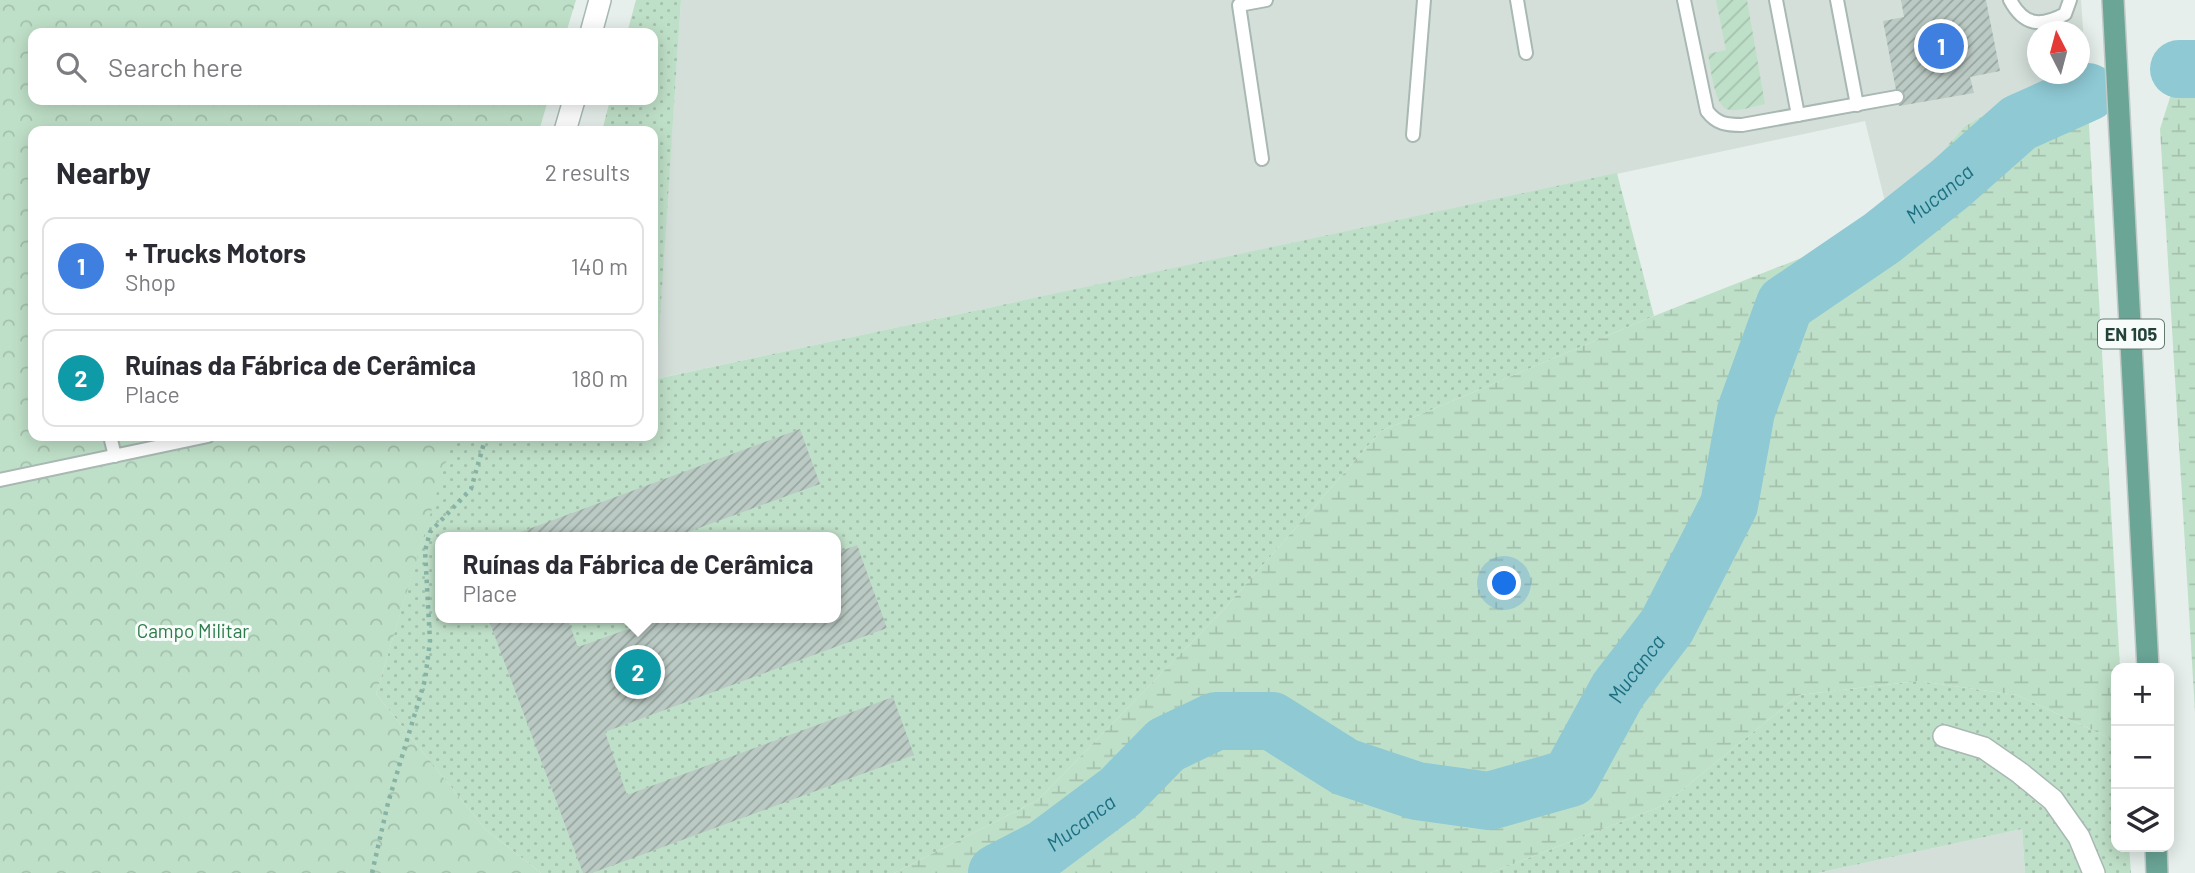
<!DOCTYPE html>
<html lang="en">
<head>
<meta charset="utf-8">
<style>
  :root { --surface:#fff; --page:#f2f2f3; --text:#2b2b33; --muted:#7c7c81; --line:#e1e1e2; --accent:#d93025 }
  body { margin:0; font-family:Barlow,sans-serif; background:var(--page); color:var(--text) }
  .controls { position:absolute; right:21px; bottom:21px; display:grid; overflow:hidden; border-radius:14px; box-shadow:0 4px 18px #0003 }
  .controls button { width:63px; height:63px; display:grid; place-items:center; padding:0; border:0; border-bottom:2px solid var(--line); background:var(--surface); color:var(--text); font:35px sans-serif }
  .compass { position:absolute; left:2027px; top:21px; width:63px; height:63px; border-radius:50%; background:var(--surface); box-shadow:0 4px 18px #0003; rotate:354deg }
  .you { position:absolute; left:1505px; top:584px; width:24px; height:24px; margin:-18px; border:5px solid #fff; border-radius:50%; background:#1a73e8; box-shadow:0 0 0 10px #1a73e833 }
  .badge { display:grid; place-items:center; width:46px; height:46px; border-radius:50%; background:var(--accent); color:#fff; font-size:23px; font-weight:700 }
  .pin { position:absolute; translate:-50% -50%; border:4px solid #fff; box-shadow:0 2px 7px #0006 }
  .popup { position:absolute; left:435px; top:532px; width:406px; height:91px; box-sizing:border-box; display:grid; place-content:center; border-radius:14px; background:var(--surface); filter:drop-shadow(0 2px 5px #0005); font-size:23px; white-space:nowrap; color:var(--muted) }
  .popup b { font-size:26px; color:var(--text) }
  .popup::after { content:''; position:absolute; left:50%; top:100%; margin-left:-14px; border:14px solid transparent; border-top-color:var(--surface) }
  .list { margin:0; padding:0; list-style:none }
  h2 { display:flex; justify-content:space-between; align-items:center; height:91px; margin:0; padding:0 28px; font-size:30px }
  h2 small { font-size:23px; font-weight:400; color:var(--muted) }
  .list li { display:grid; grid-template-columns:46px 1fr auto; gap:21px; align-items:center; box-sizing:border-box; height:98px; margin:0 14px 14px; padding:0 14px; border:2px solid var(--line); border-radius:14px }
  .list b { display:block; font-size:26px; white-space:nowrap }
  .list p { margin:0; font-size:23px; white-space:nowrap; color:var(--muted) }
  .list em { font-size:23px; font-style:normal; color:var(--muted) }
  .icon { flex:none; width:38px; height:38px; fill:none; stroke:currentColor; stroke-width:2; stroke-linecap:round; stroke-linejoin:round }
  .map { position:relative; flex:none; width:2195px; height:873px; overflow:hidden }
  .search { position:absolute; background:var(--surface); box-shadow:0 4px 18px #0003; left:28px; top:28px; width:630px; height:77px; display:flex; align-items:center; gap:18px; box-sizing:border-box; padding:0 24px; border-radius:14px; color:var(--muted); font-size:26px }
  .panel { position:absolute; background:var(--surface); box-shadow:0 4px 18px #0003; left:28px; top:126px; width:630px; height:315px; border-radius:14px }
  .map>svg:first-child { display:block }
</style>
</head>
<body>
<div class="map">
<svg width="2195" height="873" viewBox="0 0 2195 873">
  <defs>
    <pattern id="grass-dots" width="8" height="8" patternUnits="userSpaceOnUse" patternTransform="scale(1.75)"><rect width="8" height="8" fill="#bfe0c8"/><path d="M2 2h.1M6 6h.1" fill="none" stroke="#a4c1ad" stroke-width="1.8" stroke-linecap="round"/></pattern>
    <pattern id="forest-crowns" width="20" height="18" patternUnits="userSpaceOnUse" patternTransform="scale(1.75)"><rect width="20" height="18" fill="#bfe0c8"/><path d="M2 6a3 3 0 1 1 6 0M12 15a3 3 0 1 1 6 0" fill="none" stroke="#a4c1ad"/></pattern>
    <pattern id="wetland-marsh" width="20" height="14" patternUnits="userSpaceOnUse" patternTransform="scale(1.75)"><rect width="20" height="14" fill="#bfe0c8"/><path d="M1 5h8M5 5V1M11 12h8M15 12V8" fill="none" stroke="#a4c1ad"/></pattern>
    <pattern id="garden-furrows" width="10" height="10" patternUnits="userSpaceOnUse" patternTransform="scale(1.75)"><rect width="10" height="10" fill="#bfe0c8"/><path d="M-1 1l2-2M0 10L10 0M9 11l2-2" fill="none" stroke="#a4c1ad"/></pattern>
    <pattern id="building-hatch" width="6" height="6" patternUnits="userSpaceOnUse" patternTransform="scale(1.75)"><rect width="6" height="6" fill="#bbcac4"/><path d="M-1 1l2-2M0 6l6-6M5 7l2-2" fill="none" stroke="#98a6a0"/></pattern>
  </defs>
  <rect width="100%" height="100%" fill="#e6efeb"/>
  <g fill="#d4dfda" fill-rule="evenodd">
    <path d="M 681,0 L 2081,0 L 2086,72 L 2026,90 L 1965,126 L 1932,163 L 1890,222 L 1865,121 L 655,379 ZM 2038,32 L 2080,32 L 2080,74 L 2038,74 Z"/>
    <path d="M 2022,829 L 2025,873 L 1818,873 Z"/>
  </g>
  <g fill="url(#grass-dots)" fill-rule="evenodd">
    <path d="M 636,0 L 681,0 L 656,379 L 1617,173 L 1654,316 L 1381,431 L 1225,608 L 1038,800 L 894,873 L 541,873 L 485,829 L 376,694 L 453,437 L 653,436 L 653,131 L 602,131 L 610,100 L 653,100 L 653,33 L 627,33 ZM 440,537 L 836,537 L 836,618 L 440,618 Z"/>
    <path d="M 1918,681 L 2017,695 L 2116,741 L 2116,847 L 2129,847 L 2131,873 L 2025,873 L 2022,829 L 1818,873 L 1490,873 L 1662,806 L 1799,695 Z"/>
  </g>
  <path fill="url(#forest-crowns)" d="M 0,0 L 576,0 L 566,33 L 33,33 L 33,100 L 548,100 L 539,131 L 33,131 L 33,436 L 454,436 L 376,694 L 485,829 L 541,873 L 0,873 Z"/>
  <g fill="url(#wetland-marsh)">
    <path d="M 2195,62 L 2195,712 L 2160,129 L 2179,69 Z"/>
    <path d="M 2086,72 L 2120,668 L 2116,668 L 2116,741 L 2017,695 L 1918,681 L 1799,695 L 1662,806 L 1490,873 L 894,873 L 1038,800 L 1225,608 L 1381,431 L 1654,316 L 1890,223 L 1932,163 L 1965,126 L 2026,90 Z"/>
  </g>
  <path fill="url(#garden-furrows)" d="M 1716,0 L 1747,0 L 1765,104 C 1755,106 1741,111 1730,110 C 1714,109 1711,68 1708,54 L 1726,50 Z"/>
  <g fill="none" stroke-linecap="round" stroke-linejoin="round">
    <g stroke="#8ec9d4" stroke-width="58">
      <path d="M 2179,69 L 2195,69"/>
      <path id="s1" d="M 997,873 L 1045,848 L 1120,792 L 1166,745 L 1216,721 L 1272,721 L 1345,767 L 1417,791 L 1489,801 L 1570,778 L 1618,690 L 1667,626 L 1729,505 L 1746,411 L 1785,304 L 1882,238 L 1950,184 L 2019,123 L 2088,92"/>
    </g>
  </g>
  <g fill="url(#building-hatch)">
    <path d="M 1901,0 L 1986,0 L 2000,71 L 1970,77 L 1974,93 L 1899,106 L 1883,21 L 1904,17 Z"/>
    <path d="M 800,429 L 820,484 L 674,537 L 507,537 Z"/>
    <path d="M 857,545 L 887,628 L 605,732 L 627,795 L 893,697 L 914,755 L 592,873 L 583,873 L 488,618 L 567,618 L 578,647 L 659,618 L 836,618 L 836,553 Z"/>
  </g>
  <g fill="none" stroke-linecap="round" stroke-linejoin="round">
    <defs>
      <g id="lane">
        <path d="M 1517,0 L 1526,53"/>
        <path d="M 1684,0 L 1707,111 C 1717,124 1726,125 1742,125 L 1897,97"/>
        <path d="M 1776,0 L 1798,115"/>
        <path d="M 1837,0 L 1857,105"/>
        <path d="M 2010,0 C 2024,26 2040,27 2065,14 L 2070,0"/>
        <path d="M 1413,135 L 1424,0"/>
        <path d="M 1262,159 L 1239,5 L 1266,0"/>
        <path d="M 110,436 L 115,456"/>
        <path d="M 0,480 L 208,436"/>
      </g>
      <g id="street">
        <path d="M 591,33 L 600,0"/>
        <path d="M 565,131 L 574,100"/>
        <path d="M 1944,736 L 1984,748 L 2020,773 L 2053,800 L 2079,837 L 2094,873"/>
      </g>
      <g id="primary">
        <path d="M 2113,0 L 2148,668"/>
        <path d="M 2156,847 L 2157,873"/>
      </g>
    </defs>
    <use href="#lane" stroke="#a8b8b2" stroke-width="16"/>
    <use href="#street" stroke="#a8b8b2" stroke-width="24"/>
    <use href="#primary" stroke="#c2cac8" stroke-width="24"/>
    <path stroke="#86b3a5" stroke-width="4.5" stroke-dasharray="3.5 5" stroke-linecap="butt" d="M 372,873 L 388,803 L 425,680 L 430,641 L 425,551 L 430,532 L 471,489 L 486,436"/>
    <use href="#lane" stroke="#fff" stroke-width="12"/>
    <use href="#street" stroke="#fff" stroke-width="21"/>
    <use href="#primary" stroke="#6aa596" stroke-width="21"/>
  </g>
  <g text-anchor="middle" dominant-baseline="central" stroke-width="6" stroke-linejoin="round" paint-order="stroke">
    <rect fill="#f7fbf9" stroke="#637a73" stroke-width="2" x="2098" y="319.5" width="66" height="29" rx="5"/>
    <g font-size="18" font-weight="bold" fill="#24423a">
      <text x="2131" y="334">EN 105</text>
    </g>
    <g font-size="19" fill="#2d7a4b" stroke="#f7fbf9">
      <text x="193" y="630">Campo Militar</text>
    </g>
    <g font-size="21" font-style="italic" fill="#1c6f80" stroke="#f7fbf9">
      <text stroke="none"><textPath href="#s1" startOffset="1360">Mucanca</textPath></text>
      <text stroke="none"><textPath href="#s1" startOffset="772">Mucanca</textPath></text>
      <text stroke="none"><textPath href="#s1" startOffset="98">Mucanca</textPath></text>
    </g>
  </g>
</svg>
<div class="controls">
<button>+</button>
<button>−</button>
<button><svg class="icon" aria-label="layers" viewBox="0 0 24 24"><path d="M12 4l9 5-9 5-9-5zM3 14l9 5 9-5"/></svg></button>
</div>
<svg class="compass" viewBox="-18 -18 36 36"><path d="M0-13l5 13h-10z" fill="#e53935"/><path d="M0 13l5-13h-10z" fill="#7c7c81"/></svg>
<div class="you"></div>
<div class="pin badge" style="left:1941px;top:46px;background:#3f7fe0">1</div>
<div class="pin badge" style="left:638px;top:672px;background:#0f9aa8">2</div>
<div class="popup"><b>Ruínas da Fábrica de Cerâmica</b>Place</div>
<div class="search"><svg class="icon" aria-label="search" viewBox="0 0 24 24"><circle cx="10" cy="10" r="6"/><path d="M15 15l6 6"/></svg>Search here</div>
<section class="panel">
<h2>Nearby<small>2 results</small></h2>
<ul class="list">
<li><span class="badge" style="background:#3f7fe0">1</span><div><b>+ Trucks Motors</b><p>Shop</p></div><em>140 m</em></li>
<li><span class="badge" style="background:#0f9aa8">2</span><div><b>Ruínas da Fábrica de Cerâmica</b><p>Place</p></div><em>180 m</em></li>
</ul>
</section>
</div>
</body>
</html>
